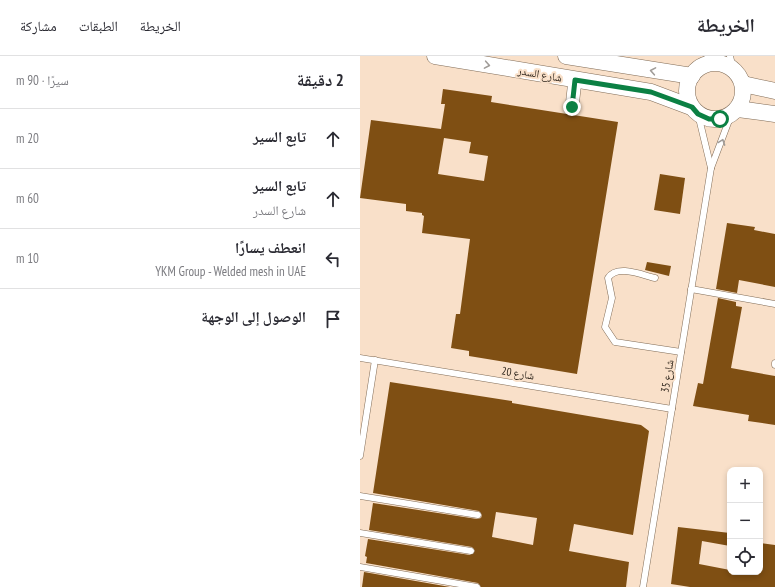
<!DOCTYPE html>
<html lang="ar">
<head>
<meta charset="utf-8">
<style>
  :root { --surface:#fff; --page:#f7f7f7; --text:#2b2b33; --muted:#7c7c81; --line:#e1e1e2 }
  body { margin:0; font-family:"PT Sans Narrow","Noto Naskh Arabic",sans-serif; background:var(--page); color:var(--text); direction:rtl }
  .controls { position:absolute; right:12px; bottom:12px; display:grid; overflow:hidden; border-radius:8px; box-shadow:0 2px 6px #0003 }
  .controls button { width:36px; height:36px; display:grid; place-items:center; padding:0; border:0; border-bottom:1px solid var(--line); background:var(--surface); color:var(--text); font:20px sans-serif }
  .stop { position:absolute; width:12px; height:12px; margin:-9px; border:3px solid #0b8043; border-radius:50%; background:#fff }
  .stop.end { background:#0b8043; border-color:#fff; box-shadow:0 1px 4px #0008 }
  .list { margin:0; padding:0; list-style:none }
  h2 { display:flex; justify-content:space-between; align-items:center; height:52px; margin:0; padding:0 16px; font-size:17px }
  h2 small { font-size:13px; font-weight:400; color:var(--muted) }
  .list li { display:grid; grid-template-columns:26px 1fr auto; gap:12px; align-items:center; box-sizing:border-box; height:60px; padding:0 16px; border-top:1px solid var(--line) }
  .list b { display:block; font-size:15px; white-space:nowrap }
  .list p { margin:0; font-size:13px; white-space:nowrap; color:var(--muted) }
  .list em { font-size:13px; font-style:normal; color:var(--muted) }
  .icon { flex:none; width:22px; height:22px; fill:none; stroke:currentColor; stroke-width:2; stroke-linecap:round; stroke-linejoin:round }
  .map { position:relative; flex:none; width:415px; height:531px; overflow:hidden; direction:ltr }
  header { display:flex; align-items:center; gap:24px; box-sizing:border-box; height:56px; padding:0 20px; background:var(--surface); border-bottom:1px solid var(--line) }
  header strong { font-size:19px }
  nav { display:flex; gap:22px; margin-inline-start:auto; font-size:14px }
  main { display:flex }
  aside { flex:1; background:var(--surface) }
  .map>svg:first-child { display:block }
</style>
</head>
<body>
<header>
<strong>الخريطة</strong>
<nav><a>الخريطة</a><a>الطبقات</a><a>مشاركة</a></nav>
</header>
<main>
<div class="map">
<svg width="415" height="531" viewBox="0 0 415 531">
  <rect width="100%" height="100%" fill="#f9e0c9"/>
  <g fill="#7f4f13" fill-rule="evenodd">
    <path d="M 83,33 L 132,40 L 131,46 L 258,66 L 217,318 L 109,300 L 109,295 L 91,292 L 96,258 L 100,258 L 110,183 L 62,177 L 64,160 L 62,159 L 62,157 L 46,155 L 46,148 L 0,142 L 11,64 L 81,73 L 85,48 L 81,48 ZM 84,82 L 111,86 L 109,97 L 128,100 L 124,125 L 78,118 Z"/>
    <path d="M 300,118 L 325,122 L 320,158 L 294,154 Z"/>
    <path d="M 367,167 L 395,171 L 394,174 L 415,178 L 415,231 L 379,224 L 377,237 L 356,233 Z"/>
    <path d="M 287,206 L 311,210 L 309,220 L 285,214 Z"/>
    <path d="M 358,242 L 376,246 L 376,250 L 382,251 L 371,312 L 415,320 L 415,369 L 388,365 L 389,359 L 333,350 L 338,327 L 343,328 Z"/>
    <path d="M 30,326 L 152,345 L 152,347 L 281,369 L 289,375 L 273,479 L 214,468 L 209,495 L 269,506 L 266,531 L 121,531 L 118,527 L 6,507 L 7,501 L 5,500 L 8,483 L 110,499 L 115,495 L 112,491 L 9,474 L 13,447 L 117,463 L 121,462 L 122,459 L 119,455 L 13,437 ZM 136,456 L 177,462 L 173,489 L 132,481 Z"/>
    <path d="M 318,471 L 370,477 L 370,490 L 342,485 L 339,508 L 370,514 L 370,516 L 400,516 L 400,487 L 415,489 L 415,531 L 330,531 L 311,528 Z"/>
    <path d="M 4,516 L 90,531 L 2,531 Z"/>
  </g>
  <g fill="none" stroke-linecap="round" stroke-linejoin="round">
    <defs>
      <g id="service">
        <path d="M 370,0 L 373,13"/>
        <path d="M 344,10 L 348,0"/>
        <path d="M 338,58 L 351,112"/>
        <path d="M 295,222 C 282,219 257,208 248,222 L 252,242 L 245,271 L 255,286 L 321,296"/>
        <path d="M 331,233 L 415,248"/>
        <path d="M 0,302 L 312,353"/>
        <path d="M 415,309 L 415,307"/>
        <path d="M 0,400 L 15,304"/>
        <path d="M 0,440 L 118,459"/>
        <path d="M 0,477 L 111,495"/>
        <path d="M 0,511 L 117,531"/>
        <path d="M 283,531 L 351,112 L 371,59"/>
      </g>
      <path id="minor" d="M 212,51 L 215,24"/>
      <g id="tertiary">
        <path d="M 75,0 L 291,36 L 331,51"/>
        <path d="M 206,0 L 332,20"/>
        <circle cx="355" cy="35" r="28"/>
        <path d="M 383,28 L 415,35"/>
        <path d="M 378,53 L 415,58"/>
      </g>
    </defs>
    <use href="#service" stroke="#816c57" stroke-width="7"/>
    <use href="#minor" stroke="#816c57" stroke-width="14"/>
    <use href="#tertiary" stroke="#816c57" stroke-width="17"/>
    <use href="#service" stroke="#fff" stroke-width="6"/>
    <use href="#minor" stroke="#fff" stroke-width="13"/>
    <use href="#tertiary" stroke="#fff" stroke-width="16"/>
  </g>
  <defs><path id="oneway-chevron" d="M-2-3.5L2.5 0L-2 3.5" fill="none" stroke-width="1.6" stroke-linecap="round" stroke-linejoin="round"/></defs>
  <g stroke="#a09c98">
    <use href="#oneway-chevron" transform="translate(127 9) rotate(10)"/>
    <use href="#oneway-chevron" transform="translate(293 15) rotate(-170)"/>
    <use href="#oneway-chevron" transform="translate(362 86) rotate(-70)"/>
  </g>
  <g fill="none" stroke-linecap="round" stroke-linejoin="round">
    <path stroke="#0b8043" stroke-width="5" d="M 212,51 L 215,24 L 291,36 L 332,51 L 338,58 L 349,63 L 360,63"/>
  </g>
  <g text-anchor="middle" dominant-baseline="central" stroke-width="4" stroke-linejoin="round" paint-order="stroke">
    <g font-size="11" fill="#2c231a" stroke="#f9e0c9">
      <text transform="translate(180 18) rotate(10)">شارع السدر</text>
      <text transform="translate(158 317) rotate(9)">شارع 20</text>
      <text transform="translate(307 320) rotate(-81)">شارع 35</text>
    </g>
  </g>
</svg>
<div class="controls">
<button>+</button>
<button>−</button>
<button><svg class="icon" aria-label="locate" viewBox="0 0 24 24"><circle cx="12" cy="12" r="6"/><path d="M12 2v4M12 18v4M2 12h4M18 12h4"/></svg></button>
</div>
<div class="stop" style="left:360px;top:63px"></div>
<div class="stop end" style="left:212px;top:51px"></div>
</div>
<aside>
<h2>2 دقيقة<small>سيرًا · 90 m</small></h2>
<ul class="list">
<li><svg class="icon" aria-label="ahead" viewBox="0 0 24 24"><path d="M12 20V5M6 11l6-6 6 6"/></svg><div><b>تابع السير</b></div><em>20 m</em></li>
<li><svg class="icon" aria-label="ahead" viewBox="0 0 24 24"><path d="M12 20V5M6 11l6-6 6 6"/></svg><div><b>تابع السير</b><p>شارع السدر</p></div><em>60 m</em></li>
<li><svg class="icon" aria-label="left" viewBox="0 0 24 24"><path d="M17 20v-9H6M10 6l-5 5 5 5"/></svg><div><b>انعطف يسارًا</b><p>YKM Group - Welded mesh in UAE</p></div><em>10 m</em></li>
<li><svg class="icon" aria-label="arrive" viewBox="0 0 24 24"><path d="M6 21V4h12l-3 4 3 4H6"/></svg><div><b>الوصول إلى الوجهة</b></div></li>
</ul>
</aside>
</main>
</body>
</html>
